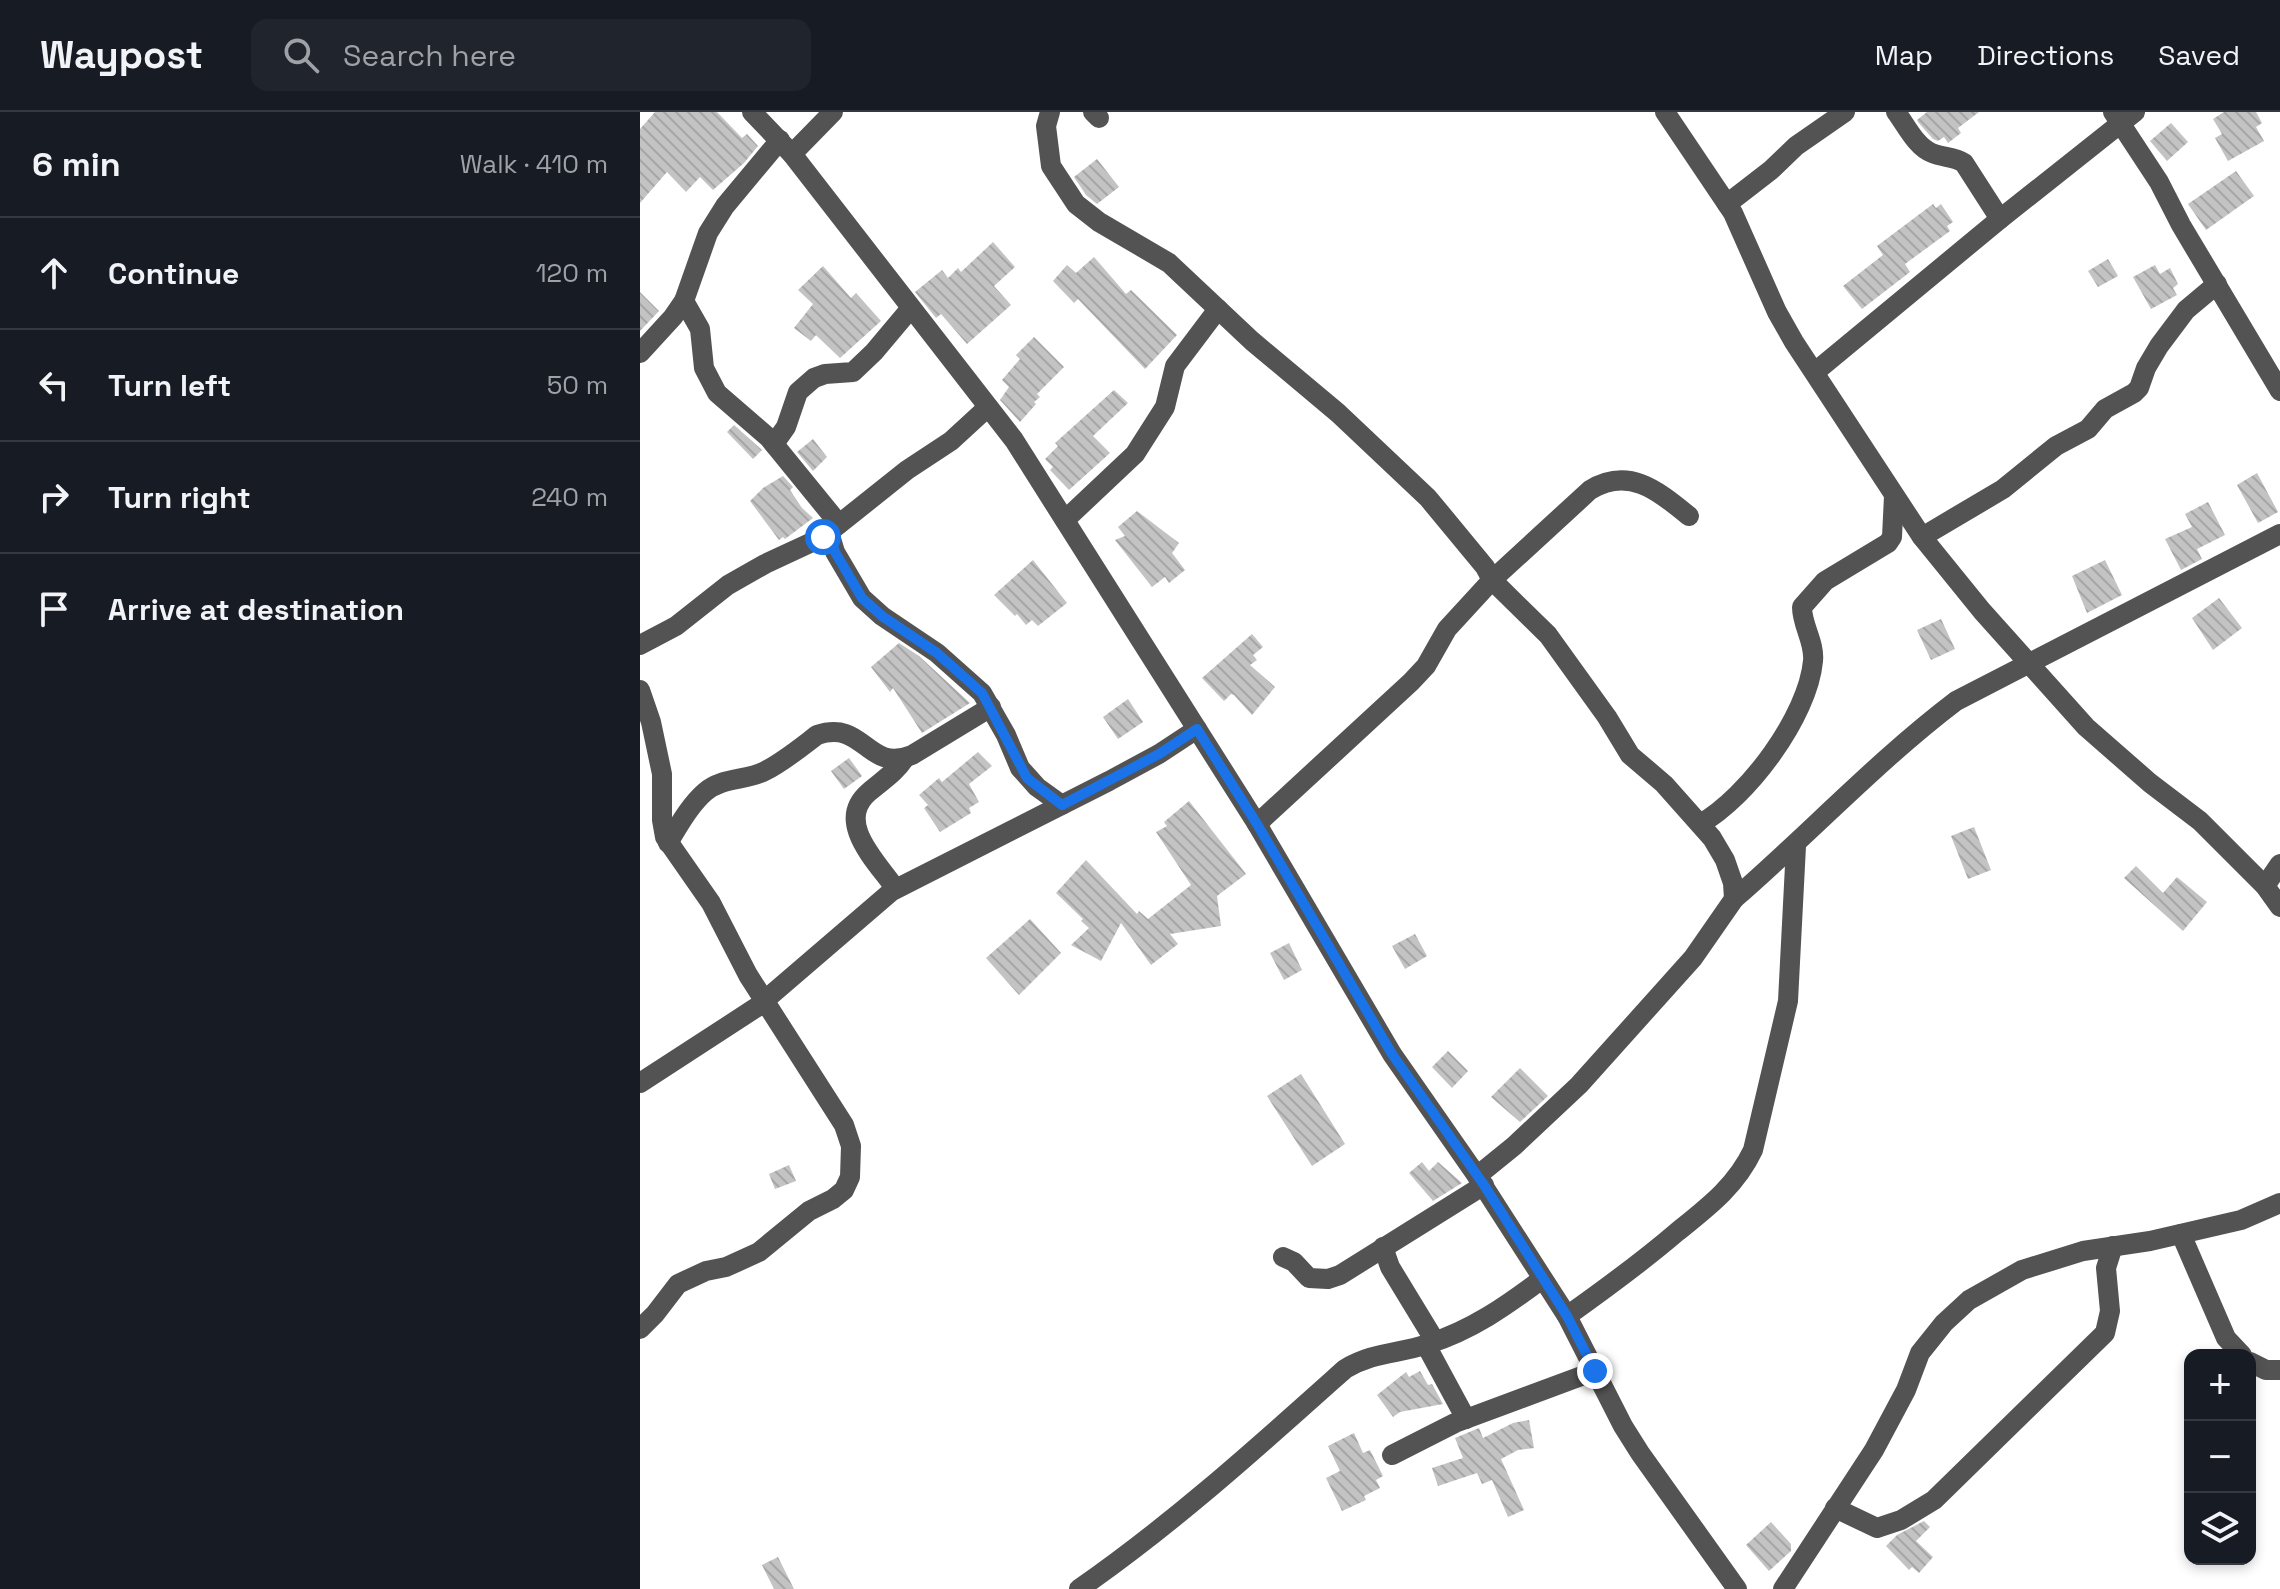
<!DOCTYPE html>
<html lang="en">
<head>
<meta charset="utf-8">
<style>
  :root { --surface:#171b24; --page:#20242c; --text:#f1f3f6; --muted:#9ea1a6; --line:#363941 }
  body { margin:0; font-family:"Space Grotesk",sans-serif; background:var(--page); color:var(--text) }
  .controls { position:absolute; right:24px; bottom:24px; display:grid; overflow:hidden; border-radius:16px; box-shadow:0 4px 12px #0003 }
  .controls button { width:72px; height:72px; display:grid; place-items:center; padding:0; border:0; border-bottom:2px solid var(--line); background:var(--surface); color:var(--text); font:40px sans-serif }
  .stop { position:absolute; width:24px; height:24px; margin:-18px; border:6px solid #1a73e8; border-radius:50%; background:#fff }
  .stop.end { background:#1a73e8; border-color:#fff; box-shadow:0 2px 8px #0008 }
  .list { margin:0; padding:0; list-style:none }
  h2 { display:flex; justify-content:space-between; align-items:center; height:104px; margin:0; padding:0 32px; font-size:34px }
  h2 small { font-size:26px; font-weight:400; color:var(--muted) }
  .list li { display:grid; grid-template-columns:52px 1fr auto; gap:24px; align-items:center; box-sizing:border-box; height:112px; padding:0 32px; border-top:2px solid var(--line) }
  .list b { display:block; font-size:30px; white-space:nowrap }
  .list em { font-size:26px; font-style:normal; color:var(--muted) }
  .icon { flex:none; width:44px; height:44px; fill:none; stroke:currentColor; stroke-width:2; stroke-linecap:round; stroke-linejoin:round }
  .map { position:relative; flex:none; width:1640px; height:1477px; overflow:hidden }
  header { display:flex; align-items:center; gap:48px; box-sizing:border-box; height:112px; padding:0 40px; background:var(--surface); border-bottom:2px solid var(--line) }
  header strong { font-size:38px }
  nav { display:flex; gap:44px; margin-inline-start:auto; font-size:28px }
  .search { width:560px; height:72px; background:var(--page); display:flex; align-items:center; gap:20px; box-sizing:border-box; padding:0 28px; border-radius:16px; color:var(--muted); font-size:30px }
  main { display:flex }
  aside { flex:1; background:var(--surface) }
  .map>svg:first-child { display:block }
</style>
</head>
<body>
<header>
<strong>Waypost</strong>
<div class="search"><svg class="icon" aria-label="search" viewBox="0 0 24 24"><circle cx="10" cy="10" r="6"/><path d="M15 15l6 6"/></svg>Search here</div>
<nav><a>Map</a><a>Directions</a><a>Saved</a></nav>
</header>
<main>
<aside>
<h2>6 min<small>Walk · 410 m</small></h2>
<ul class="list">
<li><svg class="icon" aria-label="ahead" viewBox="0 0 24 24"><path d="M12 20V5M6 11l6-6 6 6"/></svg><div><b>Continue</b></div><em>120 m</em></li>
<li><svg class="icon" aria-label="left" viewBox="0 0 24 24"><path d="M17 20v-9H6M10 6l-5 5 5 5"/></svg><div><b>Turn left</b></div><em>50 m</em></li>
<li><svg class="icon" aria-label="right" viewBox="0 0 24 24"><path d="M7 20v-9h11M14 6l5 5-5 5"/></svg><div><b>Turn right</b></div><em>240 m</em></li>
<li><svg class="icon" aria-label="arrive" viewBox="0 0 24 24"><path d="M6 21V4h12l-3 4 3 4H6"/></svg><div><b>Arrive at destination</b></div></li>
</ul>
</aside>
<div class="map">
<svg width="1640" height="1477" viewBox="0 0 1640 1477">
  <defs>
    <pattern id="building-back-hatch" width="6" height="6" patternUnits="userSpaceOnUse" patternTransform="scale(2)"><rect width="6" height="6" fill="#c3c3c3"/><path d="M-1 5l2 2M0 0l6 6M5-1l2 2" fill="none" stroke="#a6a6a6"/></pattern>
  </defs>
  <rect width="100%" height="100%" fill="#fff"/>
  <g fill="url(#building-back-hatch)">
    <path d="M 15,0 L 77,0 L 102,26 L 107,22 L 118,34 L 104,51 L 73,78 L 60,65 L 46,80 L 27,60 L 0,91 L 0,17 Z"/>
    <path d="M 1287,0 L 1339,0 L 1318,16 L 1321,21 L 1308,31 L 1304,25 L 1298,29 L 1293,27 L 1278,10 L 1277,8 Z"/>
    <path d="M 1584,0 L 1616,0 L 1622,11 L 1616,15 L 1624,29 L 1588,49 L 1575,26 L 1582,22 L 1573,7 Z"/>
    <path d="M 1531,11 L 1548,30 L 1527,49 L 1510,29 Z"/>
    <path d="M 457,47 L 479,75 L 457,92 L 446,83 L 434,65 Z"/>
    <path d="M 1596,59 L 1614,84 L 1566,118 L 1548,92 Z"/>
    <path d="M 1293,92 L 1296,96 L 1301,92 L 1313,110 L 1307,114 L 1310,119 L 1265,152 L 1270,160 L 1222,197 L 1203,174 L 1243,143 L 1237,134 Z"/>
    <path d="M 353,130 L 375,155 L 354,174 L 371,193 L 327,232 L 301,202 L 296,206 L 275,180 L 302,158 L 308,166 L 318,156 L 321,160 Z"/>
    <path d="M 454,145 L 486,182 L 491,178 L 537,223 L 505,257 L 438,187 L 434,191 L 413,169 L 427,153 L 436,161 Z"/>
    <path d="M 1468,147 L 1478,164 L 1458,175 L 1448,159 Z"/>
    <path d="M 1515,153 L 1520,162 L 1530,156 L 1538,172 L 1533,176 L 1537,183 L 1511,197 L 1493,165 Z"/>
    <path d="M 183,154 L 211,186 L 216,181 L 241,209 L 200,246 L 176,223 L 171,229 L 154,216 L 173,192 L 158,178 Z"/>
    <path d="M 0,180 L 19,199 L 0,219 Z"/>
    <path d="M 394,225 L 424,255 L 397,282 L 400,285 L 394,290 L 396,292 L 380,310 L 360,288 L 369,275 L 362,268 L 380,247 L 376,243 Z"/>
    <path d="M 474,278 L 488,291 L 453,324 L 470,341 L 429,378 L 410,358 L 413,355 L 405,347 L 418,334 L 415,331 Z"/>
    <path d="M 94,313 L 122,338 L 113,347 L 87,320 Z"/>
    <path d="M 173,327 L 187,345 L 173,359 L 157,340 Z"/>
    <path d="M 1617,361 L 1638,400 L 1618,411 L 1597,373 Z"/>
    <path d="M 143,364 L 153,375 L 150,378 L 162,396 L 173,406 L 145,427 L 143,425 L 139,428 L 110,389 L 123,376 Z"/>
    <path d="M 1568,390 L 1585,423 L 1557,437 L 1562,447 L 1541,458 L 1525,427 L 1552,415 L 1545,402 Z"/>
    <path d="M 497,399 L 539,431 L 532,441 L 545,458 L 529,471 L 525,465 L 512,475 L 475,428 L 485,424 L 478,415 Z"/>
    <path d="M 393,448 L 427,491 L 398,514 L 392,508 L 386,513 L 377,502 L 375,504 L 354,483 Z"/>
    <path d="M 1465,448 L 1482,483 L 1447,501 L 1432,464 Z"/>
    <path d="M 1579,486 L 1602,516 L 1573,538 L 1552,506 Z"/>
    <path d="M 1301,507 L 1315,537 L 1291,548 L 1277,518 Z"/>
    <path d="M 612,522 L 623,535 L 613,543 L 617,548 L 610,553 L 635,575 L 612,603 L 594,583 L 591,582 L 584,589 L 562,566 Z"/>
    <path d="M 259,531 L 279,544 L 330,591 L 282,621 L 253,576 L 250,580 L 231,555 Z"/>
    <path d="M 488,587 L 503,610 L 478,627 L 463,605 Z"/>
    <path d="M 338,640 L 352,654 L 329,672 L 339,690 L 329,696 L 331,701 L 300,720 L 284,696 L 288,693 L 279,683 L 299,666 L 302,670 Z"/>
    <path d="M 209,646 L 222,664 L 204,677 L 191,659 Z"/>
    <path d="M 549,689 L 606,762 L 577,784 L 581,814 L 530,822 L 538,832 L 511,853 L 481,811 L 461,849 L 431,833 L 449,816 L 441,809 L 443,807 L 416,781 L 446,748 L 497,802 L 499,799 L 508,807 L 551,773 L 516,720 L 527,714 L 524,710 Z"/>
    <path d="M 1334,715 L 1351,758 L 1328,767 L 1311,724 Z"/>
    <path d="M 1496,754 L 1523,781 L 1537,765 L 1567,790 L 1543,819 L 1484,766 Z"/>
    <path d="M 390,807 L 421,841 L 379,883 L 346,846 Z"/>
    <path d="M 775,822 L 787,844 L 765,857 L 752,834 Z"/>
    <path d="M 649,831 L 662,858 L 644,868 L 630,841 Z"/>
    <path d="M 808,939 L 828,959 L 812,976 L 792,955 Z"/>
    <path d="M 880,956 L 908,984 L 880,1010 L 851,985 Z"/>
    <path d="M 661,962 L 705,1032 L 672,1054 L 627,984 Z"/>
    <path d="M 782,1050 L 789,1059 L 798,1050 L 822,1071 L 793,1089 L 769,1061 Z"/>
    <path d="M 149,1053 L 156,1069 L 135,1077 L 129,1062 Z"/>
    <path d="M 780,1259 L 788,1273 L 792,1272 L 803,1292 L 760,1300 L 753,1305 L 737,1283 L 766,1260 L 769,1265 Z"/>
    <path d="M 889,1308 L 894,1336 L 878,1338 L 861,1347 L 884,1398 L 868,1405 L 852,1368 L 842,1372 L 837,1361 L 798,1374 L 792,1356 L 823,1346 L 815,1326 L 839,1316 L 843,1326 L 873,1311 Z"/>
    <path d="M 714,1321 L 723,1341 L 730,1338 L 743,1364 L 736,1368 L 740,1376 L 724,1384 L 726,1388 L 702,1399 L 686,1366 L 700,1359 L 688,1334 Z"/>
    <path d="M 1284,1409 L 1290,1415 L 1276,1429 L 1293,1445 L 1279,1461 L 1272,1455 L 1269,1458 L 1246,1434 L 1257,1423 Z"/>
    <path d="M 1131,1410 L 1151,1432 L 1151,1439 L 1129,1459 L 1106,1433 Z"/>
    <path d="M 138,1445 L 154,1477 L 134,1477 L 122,1453 Z"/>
  </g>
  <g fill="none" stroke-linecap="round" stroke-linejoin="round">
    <g stroke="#535353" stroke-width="20">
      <path d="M 112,0 L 152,42 L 374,328 L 617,712 L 752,942 L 837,1064 L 927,1204 L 983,1314 L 1000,1341 L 1097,1477"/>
      <path d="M 410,0 L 406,14 L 411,54 L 436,92 L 459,110 L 529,151 L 612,229 L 698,301 L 788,386 L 845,455 L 852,468 L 908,523 L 967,605 L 990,643 L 1024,672 L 1072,726 L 1085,748 L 1093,771 L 1094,787 L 1053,846 L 939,973 L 874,1034 L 837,1064"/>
      <path d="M 453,0 L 459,6"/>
      <path d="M 1025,0 L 1093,101 L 1137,200 L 1154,230 L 1282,425 L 1342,499 L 1446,615 L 1510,671 L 1560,709 L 1625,774 L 1640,795"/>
      <path d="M 1256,0 C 1266,13 1276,35 1292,41 C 1303,46 1314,44 1324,51 L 1360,107"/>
      <path d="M 1473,0 L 1519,70 L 1541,113 L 1640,279"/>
      <path d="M 152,42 L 193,0"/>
      <path d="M 1087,92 L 1131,58 L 1156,34 L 1205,0"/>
      <path d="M 44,189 L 60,217 L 64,256 L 77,281 L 129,326 L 199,412"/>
      <path d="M 0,241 L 33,205 L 44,189 L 68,121 L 85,94 L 140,28"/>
      <path d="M 1175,260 L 1360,107 L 1495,0"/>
      <path d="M 134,332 L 146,315 L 158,280 L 174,266 L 185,262 L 213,260 L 234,240 L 271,196"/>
      <path d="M 425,408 L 495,342 L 525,295 L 535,254 L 578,197"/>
      <path d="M 189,420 L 195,440 L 222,486 L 242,504 L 297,541 L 342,581 L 366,623 L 380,656 L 397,675 L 422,693"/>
      <path d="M 1282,425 L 1363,377 L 1416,334 L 1448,317 L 1465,297 L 1494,281 L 1499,276 L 1506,256 L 1519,234 L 1546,198 L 1577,172"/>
      <path d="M 0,533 L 36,514 L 88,473 L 125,452 L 183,425 L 267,358 L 311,329 L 348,295"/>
      <path d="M 0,578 L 11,610 L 22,662 L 22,708 L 25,725 L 71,791 L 108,863 L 204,1013 L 211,1034 L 210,1065 L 204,1078 L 193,1087 L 169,1099 L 119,1140 L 86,1155 L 66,1159 L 38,1172 L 15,1202 L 0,1217"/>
      <path d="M 617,712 L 771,570 L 786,554 L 807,517 L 852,468 L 950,378 C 989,354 1018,379 1049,404"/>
      <path d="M 1060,712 C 1108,685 1168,604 1173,549 C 1175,530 1162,514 1162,495 L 1185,469 L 1248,431 L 1252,425 L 1254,384"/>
      <path d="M 28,731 C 39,713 50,693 65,680 C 82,665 106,669 125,659 C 143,650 160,636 177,623 C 225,607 226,661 272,643 L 351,595"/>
      <path d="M 1625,774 L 1640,752"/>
      <path d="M 255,776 C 237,750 194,710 229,680 C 243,668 255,661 265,646"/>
      <path d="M 1094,787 C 1169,722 1237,649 1316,589 L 1640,422"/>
      <path d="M 0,971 L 117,895 L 252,779 L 469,669 L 519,642 L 557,617"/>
      <path d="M 1541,1122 L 1586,1226 L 1602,1243"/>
      <path d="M 743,1135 L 750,1155 L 795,1229"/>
      <path d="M 643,1145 L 654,1150 L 669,1166 L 688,1167 L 700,1163 L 844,1073"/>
      <path d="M 927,1204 C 965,1177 1002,1150 1037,1120 C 1068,1095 1096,1074 1113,1038 L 1148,889 L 1156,734"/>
      <path d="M 786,1233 L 826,1307"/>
      <path d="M 1610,1250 L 1626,1258 L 1640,1258"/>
      <path d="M 752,1343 L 815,1311 L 955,1259"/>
      <path d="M 1195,1396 L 1237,1416 L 1261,1408 L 1294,1388 L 1465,1221 L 1470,1199 L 1466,1156 L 1473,1134"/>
      <path d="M 439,1477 C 534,1411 619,1334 705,1257 C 733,1240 758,1242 788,1232 C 832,1218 866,1194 902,1167"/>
      <path d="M 1143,1477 L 1234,1338 L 1266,1278 L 1280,1241 L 1304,1211 L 1329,1188 L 1382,1158 L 1443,1139 L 1510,1129 L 1601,1108 L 1640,1091"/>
    </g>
  </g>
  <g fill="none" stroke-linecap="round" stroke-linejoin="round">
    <path stroke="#1a73e8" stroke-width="10" d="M 183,425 L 189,420 L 195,440 L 222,486 L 242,504 L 297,541 L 342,581 L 387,666 L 422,693 L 519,642 L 557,617 L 617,712 L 752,942 L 844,1073 L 927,1204 L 955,1259"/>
  </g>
</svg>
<div class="controls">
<button>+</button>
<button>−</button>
<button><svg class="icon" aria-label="layers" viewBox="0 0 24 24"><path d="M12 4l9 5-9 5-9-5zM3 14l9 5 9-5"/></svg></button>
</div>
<div class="stop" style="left:183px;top:425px"></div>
<div class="stop end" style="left:955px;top:1259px"></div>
</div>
</main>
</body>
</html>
